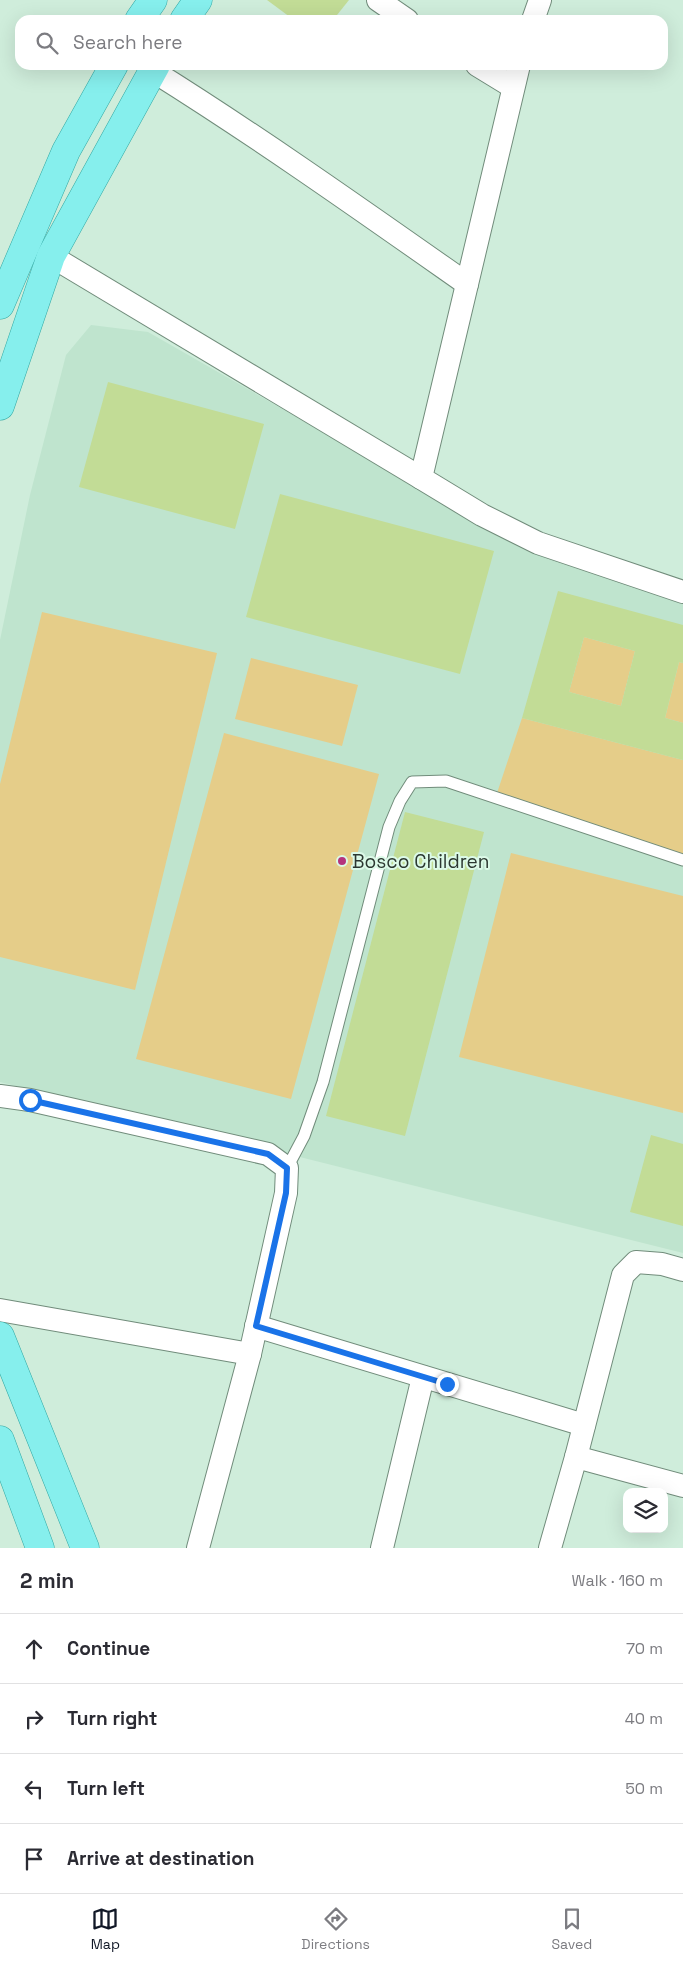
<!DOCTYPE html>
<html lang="en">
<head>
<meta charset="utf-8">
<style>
  :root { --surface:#fff; --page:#f2f2f3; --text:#2b2b33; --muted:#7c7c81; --line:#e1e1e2; --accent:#111827 }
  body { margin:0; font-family:"Space Grotesk",sans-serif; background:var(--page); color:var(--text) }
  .controls { position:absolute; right:15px; bottom:15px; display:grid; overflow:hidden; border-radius:10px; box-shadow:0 5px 20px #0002 }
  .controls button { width:45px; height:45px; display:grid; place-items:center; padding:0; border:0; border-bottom:1px solid var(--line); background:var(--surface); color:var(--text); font:25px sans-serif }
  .stop { position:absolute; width:15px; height:15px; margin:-11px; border:4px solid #1a73e8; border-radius:50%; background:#fff }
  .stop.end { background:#1a73e8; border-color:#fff; box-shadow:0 1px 5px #0008 }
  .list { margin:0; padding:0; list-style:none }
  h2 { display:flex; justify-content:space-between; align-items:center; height:65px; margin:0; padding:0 20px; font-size:21px }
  h2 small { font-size:16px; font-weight:400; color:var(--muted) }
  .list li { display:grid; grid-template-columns:32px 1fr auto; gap:15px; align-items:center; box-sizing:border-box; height:70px; padding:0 20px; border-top:1px solid var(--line) }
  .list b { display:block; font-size:19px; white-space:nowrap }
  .list em { font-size:16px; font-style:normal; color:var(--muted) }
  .icon { flex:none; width:28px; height:28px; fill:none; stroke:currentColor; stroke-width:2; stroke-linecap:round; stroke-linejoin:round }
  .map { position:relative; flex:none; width:683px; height:1548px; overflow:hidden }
  .search { position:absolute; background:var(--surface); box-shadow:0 5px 20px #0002; left:15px; right:15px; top:15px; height:55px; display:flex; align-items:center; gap:12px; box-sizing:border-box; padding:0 18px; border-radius:15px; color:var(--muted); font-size:19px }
  .sheet { height:345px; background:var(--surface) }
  nav { display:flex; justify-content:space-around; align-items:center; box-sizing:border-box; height:70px; border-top:1px solid var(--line); background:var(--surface); font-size:14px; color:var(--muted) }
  nav a { display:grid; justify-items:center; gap:2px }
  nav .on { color:var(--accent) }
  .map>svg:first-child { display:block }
</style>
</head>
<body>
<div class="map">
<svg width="683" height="1548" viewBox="0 0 683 1548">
  <rect width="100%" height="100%" fill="#cfeddb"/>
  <path fill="#bfe4ce" d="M 91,325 L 148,332 L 529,550 L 683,596 L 683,1253 L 0,1082 L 0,640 L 30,495 L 66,355 Z"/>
  <g fill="#e5cd89">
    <path d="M 42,612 L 217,653 L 135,990 L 0,957 L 0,784 Z"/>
    <path d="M 584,637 L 635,651 L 621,706 L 569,692 Z"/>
    <path d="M 251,658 L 358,685 L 342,746 L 235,719 Z"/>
    <path d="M 679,662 L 683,663 L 683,723 L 665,718 Z"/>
    <path d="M 522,718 L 683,760 L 683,860 L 495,799 Z"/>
    <path d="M 224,733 L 379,774 L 291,1099 L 136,1059 Z"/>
    <path d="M 511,853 L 683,896 L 683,1113 L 459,1057 Z"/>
  </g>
  <g fill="#c2dc96" fill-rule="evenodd">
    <path d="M 267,0 L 349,0 L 333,20 L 294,20 Z"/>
    <path d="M 108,382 L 264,424 L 235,529 L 79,487 Z"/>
    <path d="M 280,494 L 494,551 L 460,674 L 246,617 Z"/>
    <path d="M 558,591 L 683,625 L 683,663 L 679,662 L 665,718 L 683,723 L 683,760 L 522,718 ZM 584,637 L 635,651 L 621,706 L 569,692 Z"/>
    <path d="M 405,812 L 484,832 L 405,1136 L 326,1116 Z"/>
    <path d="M 651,1135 L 683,1144 L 683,1226 L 630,1212 Z"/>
  </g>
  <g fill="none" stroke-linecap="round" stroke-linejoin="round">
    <defs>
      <path id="lane" d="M 287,1168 L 304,1136 L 323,1082 L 389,827 L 400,801 L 412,782 L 446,781 L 683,860"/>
      <g id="street">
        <path d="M 378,0 L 407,20"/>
        <path d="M 533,20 L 540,0"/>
        <path d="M 477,65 L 513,87"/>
        <path d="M 519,65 L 421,478 L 482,515 L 538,543 L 683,592"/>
        <path d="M 153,71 C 260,138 363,211 467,284"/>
        <path d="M 51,256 L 421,478"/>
        <path d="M 0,1096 L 30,1100 L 268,1154 L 287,1168 L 286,1193 L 250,1354 L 198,1548"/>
        <path d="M 0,1310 L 250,1354"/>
        <path d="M 256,1326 L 584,1425"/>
        <path d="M 576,1457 L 683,1486"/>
        <path d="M 382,1548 L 423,1377"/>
        <path d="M 550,1548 L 576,1457 L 623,1275 L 636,1262 L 662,1264 L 683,1270"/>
      </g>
      <g id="primary">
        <path d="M 139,20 L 153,0"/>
        <path d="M 184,20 L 198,0"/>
        <path d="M 0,305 L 66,151 L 114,65"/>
        <path d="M 0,406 L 51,256 L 156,65"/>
        <path d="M 0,1336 L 85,1548"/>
        <path d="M 0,1440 L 40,1548"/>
      </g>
    </defs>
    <use href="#lane" stroke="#718c7b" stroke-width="13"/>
    <use href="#street" stroke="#718c7b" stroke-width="24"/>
    <use href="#primary" stroke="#32a8a3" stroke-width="29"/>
    <use href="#lane" stroke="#fff" stroke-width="11"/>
    <use href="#street" stroke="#fff" stroke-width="22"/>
    <use href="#primary" stroke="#86efed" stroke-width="28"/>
  </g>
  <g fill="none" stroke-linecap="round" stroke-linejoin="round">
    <path stroke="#1a73e8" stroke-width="6" d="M 30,1100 L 268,1154 L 287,1168 L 286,1193 L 256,1326 L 447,1384"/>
  </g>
  <circle fill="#b5337d" stroke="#dcfae8" stroke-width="2" cx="342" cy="861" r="5"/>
  <g text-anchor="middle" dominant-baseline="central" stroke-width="4" stroke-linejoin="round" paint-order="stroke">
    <g font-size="19" fill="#2c3831" stroke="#dcfae8" text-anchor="start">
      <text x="352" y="861">Bosco Children</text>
    </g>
  </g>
</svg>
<div class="controls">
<button><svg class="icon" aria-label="layers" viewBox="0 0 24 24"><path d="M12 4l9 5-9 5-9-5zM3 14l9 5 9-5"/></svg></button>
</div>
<div class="stop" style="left:30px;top:1100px"></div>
<div class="stop end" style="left:447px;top:1384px"></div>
<div class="search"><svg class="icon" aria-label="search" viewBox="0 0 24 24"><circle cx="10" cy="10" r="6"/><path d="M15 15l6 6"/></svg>Search here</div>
</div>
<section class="sheet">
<h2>2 min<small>Walk · 160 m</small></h2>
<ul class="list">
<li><svg class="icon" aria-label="ahead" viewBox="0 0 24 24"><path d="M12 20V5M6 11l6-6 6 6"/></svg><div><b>Continue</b></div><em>70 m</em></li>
<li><svg class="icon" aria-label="right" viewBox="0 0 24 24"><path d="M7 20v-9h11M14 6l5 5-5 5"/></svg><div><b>Turn right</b></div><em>40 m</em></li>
<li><svg class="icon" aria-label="left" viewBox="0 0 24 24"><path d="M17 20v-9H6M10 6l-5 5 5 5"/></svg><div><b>Turn left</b></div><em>50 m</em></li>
<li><svg class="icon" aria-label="arrive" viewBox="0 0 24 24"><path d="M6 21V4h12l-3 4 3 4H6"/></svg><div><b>Arrive at destination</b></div></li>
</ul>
</section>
<nav>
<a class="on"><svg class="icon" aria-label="map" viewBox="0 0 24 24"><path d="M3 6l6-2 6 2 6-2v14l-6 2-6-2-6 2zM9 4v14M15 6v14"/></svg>Map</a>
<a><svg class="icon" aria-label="directions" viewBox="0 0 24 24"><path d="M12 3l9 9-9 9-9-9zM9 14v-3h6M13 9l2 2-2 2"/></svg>Directions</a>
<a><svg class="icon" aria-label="saved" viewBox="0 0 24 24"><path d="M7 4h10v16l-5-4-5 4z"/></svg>Saved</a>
</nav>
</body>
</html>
